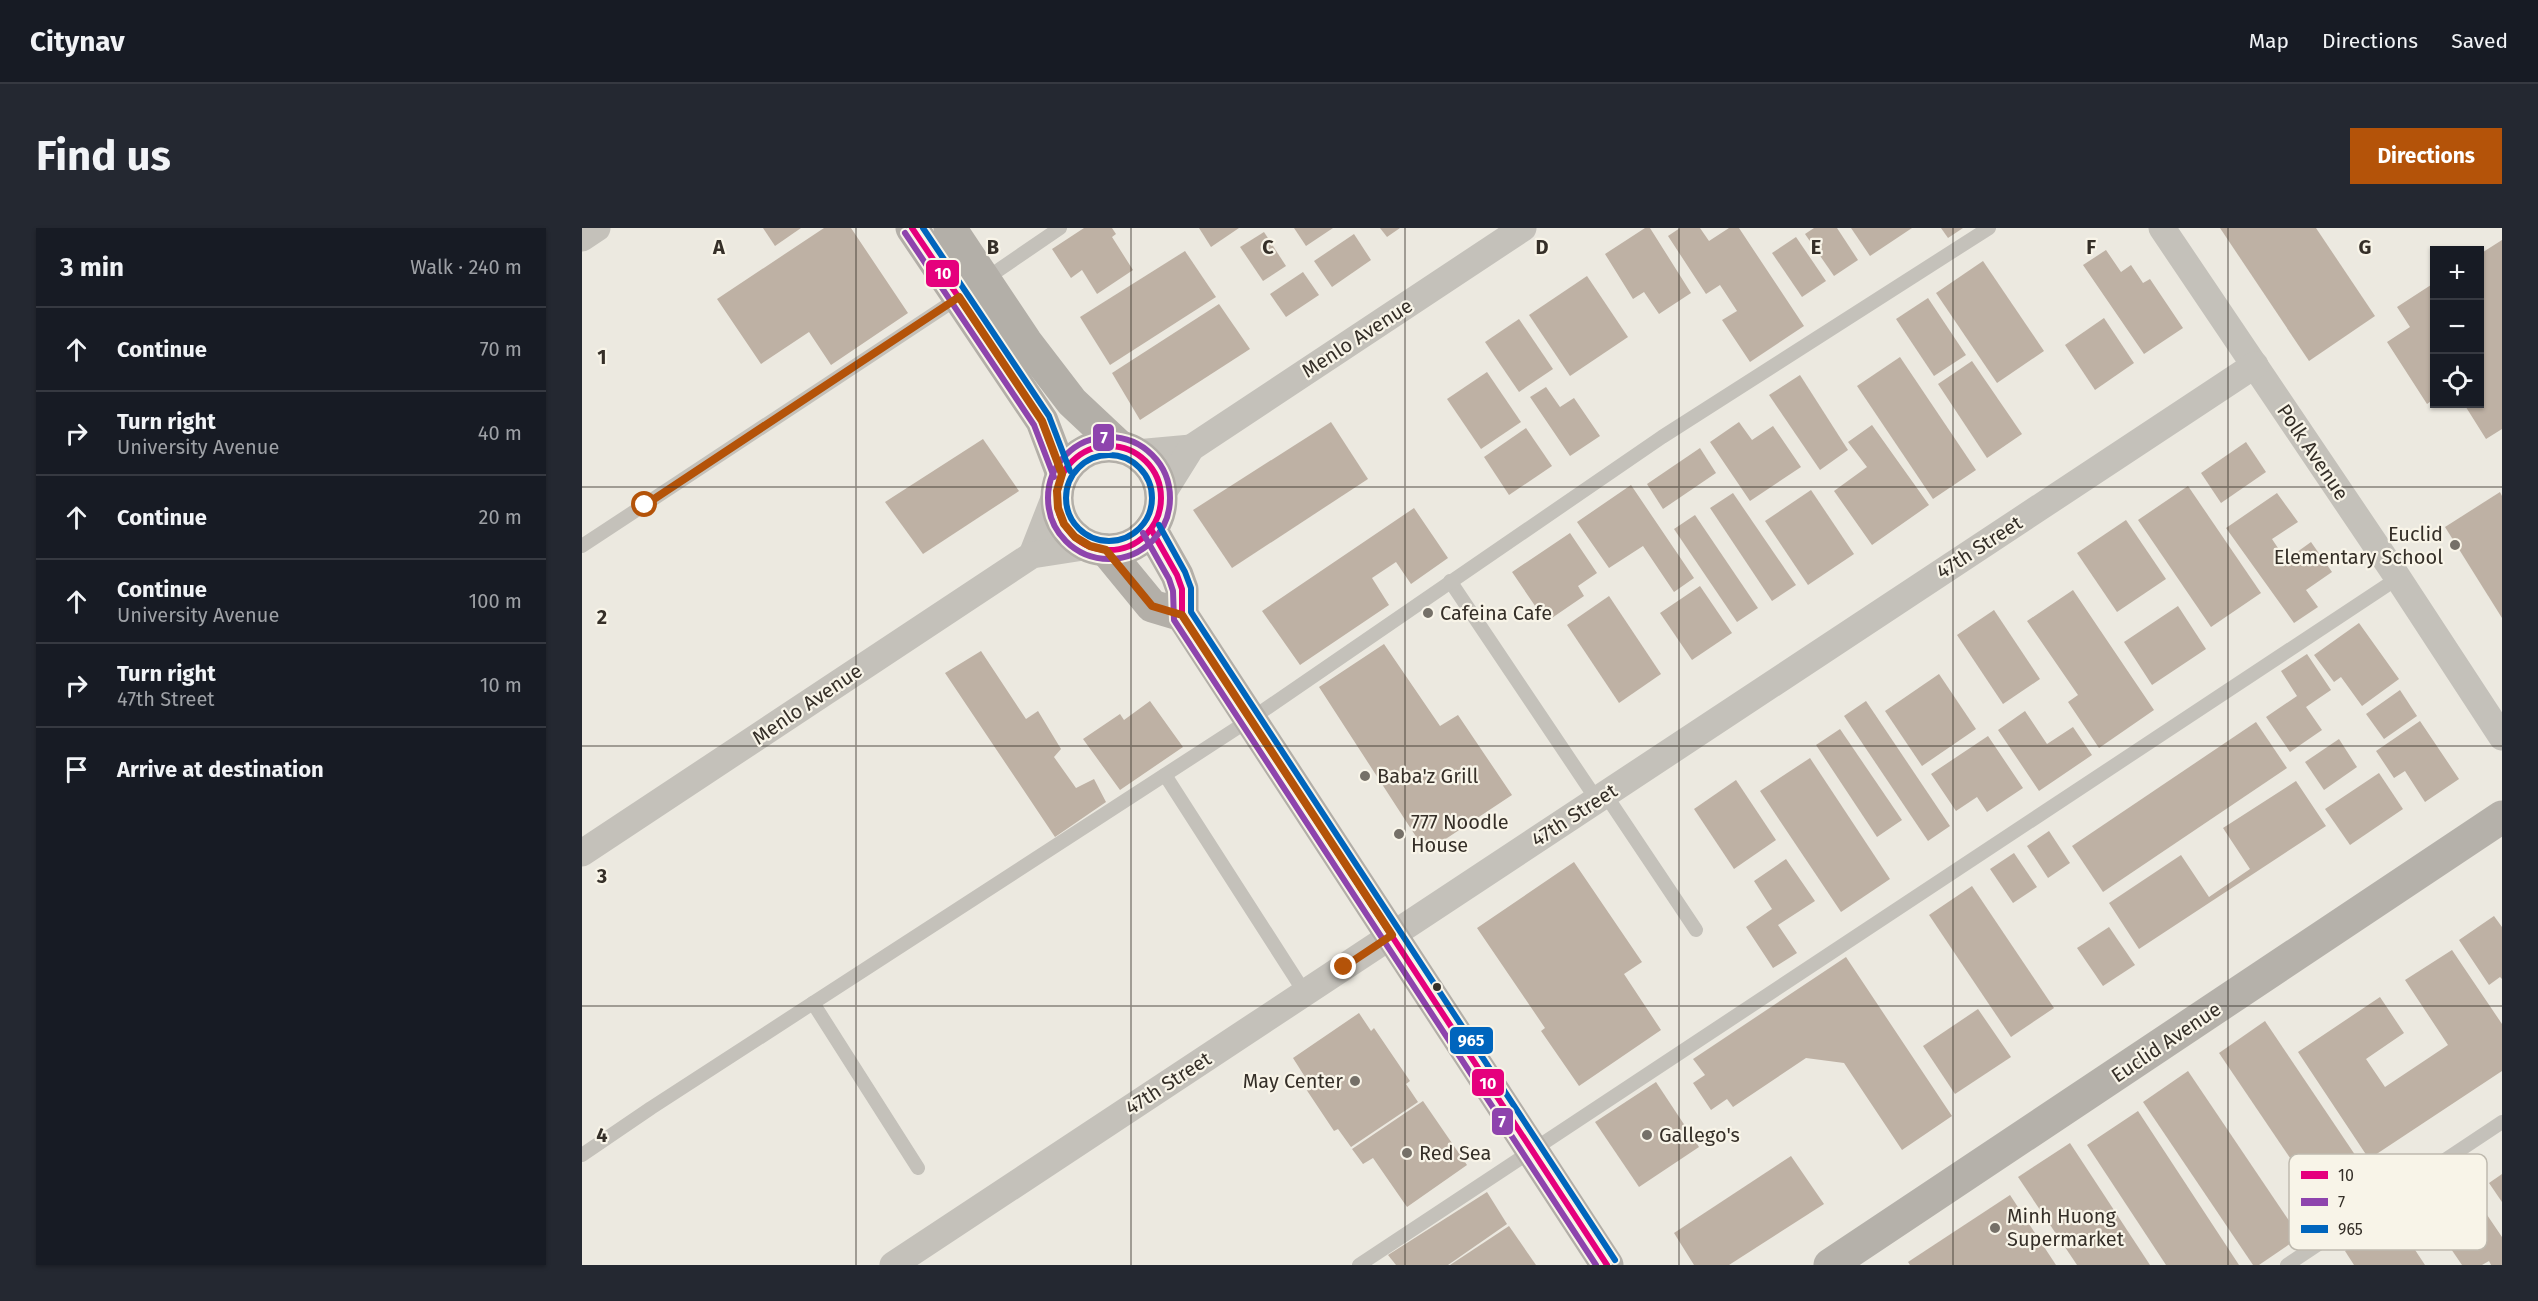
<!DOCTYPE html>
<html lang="en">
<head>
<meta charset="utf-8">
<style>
  :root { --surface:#171b24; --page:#242831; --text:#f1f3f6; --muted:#9ea1a6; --line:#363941; --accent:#b45309 }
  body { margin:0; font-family:"Fira Sans",sans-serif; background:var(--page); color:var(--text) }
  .controls { position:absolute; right:18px; top:18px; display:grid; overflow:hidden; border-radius:0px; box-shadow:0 2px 4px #0004 }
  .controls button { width:54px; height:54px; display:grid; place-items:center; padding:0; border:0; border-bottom:2px solid var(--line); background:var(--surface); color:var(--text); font:30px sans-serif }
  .stop { position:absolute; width:18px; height:18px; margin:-14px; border:4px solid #b45309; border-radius:50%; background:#fff }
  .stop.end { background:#b45309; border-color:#fff; box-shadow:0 2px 6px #0008 }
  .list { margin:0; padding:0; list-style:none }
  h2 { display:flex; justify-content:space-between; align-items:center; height:78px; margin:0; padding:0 24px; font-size:26px }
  h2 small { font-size:20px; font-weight:400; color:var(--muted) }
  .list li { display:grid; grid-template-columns:39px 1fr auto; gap:18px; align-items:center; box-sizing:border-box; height:84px; padding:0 24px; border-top:2px solid var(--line) }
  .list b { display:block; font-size:22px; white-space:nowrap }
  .list p { margin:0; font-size:20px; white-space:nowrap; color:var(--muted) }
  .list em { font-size:20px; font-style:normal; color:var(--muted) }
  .icon { flex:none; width:33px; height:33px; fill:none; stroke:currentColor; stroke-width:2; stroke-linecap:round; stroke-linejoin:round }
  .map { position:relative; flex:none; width:1920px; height:1037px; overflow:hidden; border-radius:0px }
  header { display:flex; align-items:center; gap:36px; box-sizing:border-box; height:84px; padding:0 30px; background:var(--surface); border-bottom:2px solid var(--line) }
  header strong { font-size:28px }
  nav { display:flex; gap:33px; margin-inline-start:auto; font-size:21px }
  .intro { display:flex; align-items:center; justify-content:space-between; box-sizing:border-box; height:144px; padding:0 36px }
  h1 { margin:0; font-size:42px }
  .button { padding:15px 27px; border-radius:0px; background:var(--accent); color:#fff; font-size:21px; font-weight:700 }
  main { display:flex; gap:36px; padding:0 36px }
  aside { flex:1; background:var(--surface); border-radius:0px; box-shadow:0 2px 4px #0004 }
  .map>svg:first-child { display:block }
</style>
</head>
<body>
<header>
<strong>Citynav</strong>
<nav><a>Map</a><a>Directions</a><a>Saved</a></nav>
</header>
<div class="intro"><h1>Find us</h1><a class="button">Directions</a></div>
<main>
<aside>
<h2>3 min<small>Walk · 240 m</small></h2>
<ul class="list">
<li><svg class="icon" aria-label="ahead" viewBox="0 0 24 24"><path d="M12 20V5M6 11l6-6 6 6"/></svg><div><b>Continue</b></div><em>70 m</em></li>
<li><svg class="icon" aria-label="right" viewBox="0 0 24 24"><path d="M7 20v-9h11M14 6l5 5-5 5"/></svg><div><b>Turn right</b><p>University Avenue</p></div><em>40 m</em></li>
<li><svg class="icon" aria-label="ahead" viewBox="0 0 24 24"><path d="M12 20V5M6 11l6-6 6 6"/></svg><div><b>Continue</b></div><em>20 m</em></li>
<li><svg class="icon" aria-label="ahead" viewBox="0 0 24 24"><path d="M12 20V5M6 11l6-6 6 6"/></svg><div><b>Continue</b><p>University Avenue</p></div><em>100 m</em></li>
<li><svg class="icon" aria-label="right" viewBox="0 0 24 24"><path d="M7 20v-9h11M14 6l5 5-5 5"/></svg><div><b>Turn right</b><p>47th Street</p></div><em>10 m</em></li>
<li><svg class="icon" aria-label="arrive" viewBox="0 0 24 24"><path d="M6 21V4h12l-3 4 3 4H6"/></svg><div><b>Arrive at destination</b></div></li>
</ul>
</aside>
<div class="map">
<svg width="1920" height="1037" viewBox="0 0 1920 1037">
  <rect width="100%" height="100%" fill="#ece9e0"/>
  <g fill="#beb1a4">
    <path d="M 181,0 L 219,0 L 193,18 Z"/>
    <path d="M 242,0 L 269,0 L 326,85 L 249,137 L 227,104 L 179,136 L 135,71 Z"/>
    <path d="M 502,0 L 530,0 L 534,6 L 530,9 L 551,42 L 515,66 L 500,42 L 489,50 L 470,21 Z"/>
    <path d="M 617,0 L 657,0 L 629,19 Z"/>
    <path d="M 712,0 L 751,0 L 724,18 Z"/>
    <path d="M 798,0 L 818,0 L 805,9 Z"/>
    <path d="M 1063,0 L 1068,0 L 1109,65 L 1077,86 L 1062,64 L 1051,71 L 1023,26 Z"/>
    <path d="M 1098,0 L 1118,0 L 1127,13 L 1147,0 L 1157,0 L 1222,98 L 1168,134 L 1140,92 L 1155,83 L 1138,57 L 1124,66 L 1086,8 Z"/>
    <path d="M 1232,0 L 1255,0 L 1276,32 L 1252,48 L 1223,6 Z"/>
    <path d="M 1269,0 L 1330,0 L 1288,28 Z"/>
    <path d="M 1359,0 L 1381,0 L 1366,10 Z"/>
    <path d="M 1638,0 L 1734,0 L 1793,88 L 1727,133 Z"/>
    <path d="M 682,4 L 704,38 L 681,53 L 658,19 Z"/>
    <path d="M 772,6 L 789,32 L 750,59 L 732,33 Z"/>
    <path d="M 1214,9 L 1244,53 L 1220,69 L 1190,25 Z"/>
    <path d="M 1920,12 L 1920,201 L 1904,211 L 1882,176 L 1898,176 L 1898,26 Z"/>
    <path d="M 1524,22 L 1539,44 L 1549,37 L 1561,55 L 1568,51 L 1601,100 L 1562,126 L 1501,37 Z"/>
    <path d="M 603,23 L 634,69 L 528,137 L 498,89 Z"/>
    <path d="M 1401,33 L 1462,123 L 1415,155 L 1354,65 Z"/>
    <path d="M 721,44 L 737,67 L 704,89 L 688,66 Z"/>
    <path d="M 1005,48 L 1046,109 L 988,148 L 947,87 Z"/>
    <path d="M 1852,55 L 1852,171 L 1845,176 L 1805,114 L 1828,99 L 1815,79 Z"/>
    <path d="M 1346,70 L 1384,127 L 1352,148 L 1314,91 Z"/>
    <path d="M 637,76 L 668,121 L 558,192 L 530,145 Z"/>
    <path d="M 1522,90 L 1552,135 L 1513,162 L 1483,117 Z"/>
    <path d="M 937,91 L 971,141 L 937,164 L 903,114 Z"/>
    <path d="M 1318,129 L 1394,242 L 1351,271 L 1275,158 Z"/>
    <path d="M 1390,133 L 1440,206 L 1405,230 L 1356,156 Z"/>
    <path d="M 905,144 L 939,194 L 899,221 L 865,171 Z"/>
    <path d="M 1218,147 L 1266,222 L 1238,242 L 1187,167 Z"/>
    <path d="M 964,159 L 978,179 L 992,170 L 1018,208 L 988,228 L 948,169 Z"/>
    <path d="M 749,194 L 786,251 L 650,340 L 611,282 Z"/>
    <path d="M 1157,194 L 1170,212 L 1191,198 L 1219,239 L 1168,273 L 1128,214 Z"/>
    <path d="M 1290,197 L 1347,277 L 1290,317 L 1252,263 L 1285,239 L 1266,214 Z"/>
    <path d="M 944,200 L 970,238 L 927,267 L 902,229 Z"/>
    <path d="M 401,211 L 437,263 L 341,326 L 303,274 Z"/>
    <path d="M 1664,214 L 1684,244 L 1639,275 L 1619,245 Z"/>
    <path d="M 1118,220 L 1134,245 L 1081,281 L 1065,256 Z"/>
    <path d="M 1049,257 L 1112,350 L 1092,364 L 1061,318 L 1027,340 L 995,294 Z"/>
    <path d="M 1606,258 L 1679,365 L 1629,399 L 1556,292 Z"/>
    <path d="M 1229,262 L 1272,326 L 1226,357 L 1183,293 Z"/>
    <path d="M 1918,264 L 1920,268 L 1920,390 L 1863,299 Z"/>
    <path d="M 1151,265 L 1214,357 L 1190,373 L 1128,280 Z"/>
    <path d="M 1695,265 L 1716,294 L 1690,311 L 1704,332 L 1729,314 L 1750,344 L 1724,362 L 1736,379 L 1712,395 L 1644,300 Z"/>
    <path d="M 832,280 L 866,330 L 829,356 L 814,334 L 790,350 L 807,377 L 718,437 L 680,383 Z"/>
    <path d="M 1113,287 L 1176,380 L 1155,394 L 1092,301 Z"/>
    <path d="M 1544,292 L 1584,351 L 1535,384 L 1495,325 Z"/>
    <path d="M 988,305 L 1015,345 L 996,358 L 1002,368 L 964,394 L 930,344 Z"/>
    <path d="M 1118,358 L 1150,405 L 1110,432 L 1078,385 Z"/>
    <path d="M 1491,362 L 1572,482 L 1517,520 L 1486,474 L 1496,467 L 1445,393 Z"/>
    <path d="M 1027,368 L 1079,446 L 1037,475 L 985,397 Z"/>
    <path d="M 1596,378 L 1624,421 L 1570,457 L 1542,414 Z"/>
    <path d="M 1412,382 L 1458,451 L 1421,476 L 1375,407 Z"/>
    <path d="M 1777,395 L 1817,451 L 1780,478 L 1759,449 L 1752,454 L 1732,427 Z"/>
    <path d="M 802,416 L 858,498 L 876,487 L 930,567 L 844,624 L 737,459 Z"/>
    <path d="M 399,423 L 444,491 L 456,483 L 479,521 L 472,529 L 494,560 L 512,551 L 524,574 L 473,609 L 363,445 Z"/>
    <path d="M 1725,426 L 1749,462 L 1724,479 L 1740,502 L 1708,524 L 1684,489 L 1715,468 L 1699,443 Z"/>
    <path d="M 1357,446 L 1394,501 L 1340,538 L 1303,483 Z"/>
    <path d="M 1818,462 L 1835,488 L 1802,511 L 1784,486 Z"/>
    <path d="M 568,473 L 601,519 L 538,562 L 501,511 L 538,486 L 542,492 Z"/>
    <path d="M 1284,473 L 1368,598 L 1346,613 L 1262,488 Z"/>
    <path d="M 1443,483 L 1465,516 L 1491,499 L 1510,527 L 1457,563 L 1416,502 Z"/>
    <path d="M 1838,493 L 1877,551 L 1843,574 L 1823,543 L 1812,550 L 1794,523 Z"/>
    <path d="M 1674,494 L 1705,540 L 1521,664 L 1490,618 Z"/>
    <path d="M 1258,501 L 1320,592 L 1295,609 L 1234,517 Z"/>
    <path d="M 1406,508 L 1441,560 L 1405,584 L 1395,569 L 1374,583 L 1349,546 Z"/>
    <path d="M 1757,511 L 1775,539 L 1742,562 L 1723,534 Z"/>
    <path d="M 1228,530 L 1308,651 L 1259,684 L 1178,563 Z"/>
    <path d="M 1797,545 L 1821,581 L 1768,617 L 1743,581 Z"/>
    <path d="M 1154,552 L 1194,612 L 1152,641 L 1112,581 Z"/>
    <path d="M 1714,553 L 1744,598 L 1557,721 L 1527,675 L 1599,627 L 1627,669 L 1668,641 L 1641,600 Z"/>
    <path d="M 1467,603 L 1488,635 L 1466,650 L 1445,618 Z"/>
    <path d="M 1432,625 L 1455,659 L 1431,675 L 1408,641 Z"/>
    <path d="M 1204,631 L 1233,673 L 1196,697 L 1215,725 L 1191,740 L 1164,699 L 1190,681 L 1172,653 Z"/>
    <path d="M 992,634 L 1060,734 L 1042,746 L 1079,802 L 997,858 L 959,803 L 963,800 L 895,700 Z"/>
    <path d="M 1390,658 L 1472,780 L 1429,809 L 1347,687 Z"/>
    <path d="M 1912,688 L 1920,699 L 1920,751 L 1918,749 L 1907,757 L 1877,712 Z"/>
    <path d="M 1527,699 L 1553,737 L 1521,758 L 1495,720 Z"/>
    <path d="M 1870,722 L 1920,796 L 1920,843 L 1787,931 L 1716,824 L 1798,769 L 1822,805 L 1784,831 L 1803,859 L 1866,817 L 1823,752 Z"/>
    <path d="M 1264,729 L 1370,888 L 1320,922 L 1262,835 L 1224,830 L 1151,879 L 1145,871 L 1129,882 L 1111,855 L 1123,847 L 1111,831 Z"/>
    <path d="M 1396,781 L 1429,829 L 1373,866 L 1341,818 Z"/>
    <path d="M 777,785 L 789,803 L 792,800 L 828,853 L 824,856 L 836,874 L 769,919 L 756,901 L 752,903 L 718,852 L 723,849 L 711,830 Z"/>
    <path d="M 1683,793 L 1794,958 L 1748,989 L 1637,825 Z"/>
    <path d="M 1606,843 L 1718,1009 L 1677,1037 L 1671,1037 L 1561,874 Z"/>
    <path d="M 1074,854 L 1117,919 L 1057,959 L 1013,894 Z"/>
    <path d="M 841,873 L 885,937 L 825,979 L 791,930 L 781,936 L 770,921 Z"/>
    <path d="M 1556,883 L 1657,1037 L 1584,1037 L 1505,917 Z"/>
    <path d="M 1488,915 L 1568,1037 L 1495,1037 L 1436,949 Z"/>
    <path d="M 1209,928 L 1242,976 L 1147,1037 L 1112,1037 L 1092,1005 Z"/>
    <path d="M 1920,946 L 1920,974 L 1907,955 Z"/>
    <path d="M 1880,950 L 1920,1009 L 1920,1037 L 1909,1037 L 1907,1033 L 1900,1037 L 1880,1037 L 1839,977 Z"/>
    <path d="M 905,964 L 925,996 L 866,1037 L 814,1037 L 806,1027 Z"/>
    <path d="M 1428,967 L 1474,1037 L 1328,1037 L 1326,1034 Z"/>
    <path d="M 1812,990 L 1843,1037 L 1772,1037 L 1763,1023 Z"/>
    <path d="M 927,998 L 954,1037 L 868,1037 Z"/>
  </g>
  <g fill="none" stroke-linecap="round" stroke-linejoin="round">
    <g stroke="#c4c1ba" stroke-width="14">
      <path d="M 402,52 L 478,0"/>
      <path d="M 0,318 L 376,70"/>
      <path d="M 868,353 L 1015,572"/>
      <path d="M 583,547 L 723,765"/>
      <path d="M 1023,566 L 1114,702"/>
      <path d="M 231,775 L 336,940"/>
      <path d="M 0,927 L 69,880 L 669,491 L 1080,209 L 1407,0"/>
      <path d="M 777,1037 L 1816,350"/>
      <path d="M 1705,1037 L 1920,894"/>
    </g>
    <g stroke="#c4c1ba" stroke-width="27">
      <path d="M 1580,0 L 1816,350 L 1920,509"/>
      <path d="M 0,10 L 15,0"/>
      <path d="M 554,225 L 609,220"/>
      <path d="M 579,268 L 609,220 L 941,0"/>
      <path d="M 450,327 L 475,263"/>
      <path d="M 0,625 L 450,327 L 508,318"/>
      <path d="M 311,1037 L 1673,137"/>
    </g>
    <path stroke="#b5b1aa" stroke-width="33" d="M 1248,1037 L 1920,589"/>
    <g stroke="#b3afa8" stroke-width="33">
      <path d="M 330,0 L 460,193 L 480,246"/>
      <path d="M 368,0 L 444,114 L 490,174 L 538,219"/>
      <circle cx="527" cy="270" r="52"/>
      <path d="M 569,301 L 595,347 L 600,361 L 600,387 L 1025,1037"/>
      <path d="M 524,322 L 570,378 L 600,387"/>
    </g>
    <defs>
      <g id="bus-1">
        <path d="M 330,0 L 460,193 L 480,246"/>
        <circle cx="527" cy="270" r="52"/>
        <path d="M 569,301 L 595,347 L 600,361 L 600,387 L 1025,1037"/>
      </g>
      <g id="bus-2">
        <path d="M 323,5 L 452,197 L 472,249"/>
        <circle cx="527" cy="270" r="61"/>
        <path d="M 561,305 L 587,351 L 591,363 L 592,392 L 1014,1037"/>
      </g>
      <g id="bus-3">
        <path d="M 341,0 L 467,188 L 488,243"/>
        <circle cx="527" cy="270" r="43"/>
        <path d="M 577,297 L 603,344 L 609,360 L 609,384 L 1033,1032"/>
      </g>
    </defs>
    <use href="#bus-1" stroke="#f8f4e8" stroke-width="10"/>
    <use href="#bus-2" stroke="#f8f4e8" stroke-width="10"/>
    <use href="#bus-3" stroke="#f8f4e8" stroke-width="10"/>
    <use href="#bus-1" stroke="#e5007d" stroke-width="6"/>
    <use href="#bus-2" stroke="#8e44ad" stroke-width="6"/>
    <use href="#bus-3" stroke="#0065bd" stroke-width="6"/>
  </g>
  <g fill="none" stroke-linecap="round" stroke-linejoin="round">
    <path stroke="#b45309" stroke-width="8" d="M 63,277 L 377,69 L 460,193 L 480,246 L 475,263 L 476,280 L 482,296 L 493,309 L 508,318 L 524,322 L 570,378 L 600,387 L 810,707 L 762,739"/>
  </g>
  <path fill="none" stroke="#352f28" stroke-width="1.5" stroke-opacity="0.55" d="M 274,0 L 274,1037M 549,0 L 549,1037M 823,0 L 823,1037M 1097,0 L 1097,1037M 1371,0 L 1371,1037M 1646,0 L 1646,1037M 0,259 L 1920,259M 0,518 L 1920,518M 0,778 L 1920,778"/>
  <g fill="#757068" stroke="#f8f4e8" stroke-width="2">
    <circle cx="1873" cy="317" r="6"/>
    <circle cx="846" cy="385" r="6"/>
    <circle cx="783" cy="548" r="6"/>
    <circle cx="817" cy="606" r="6"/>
    <circle cx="773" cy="853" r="6"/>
    <circle cx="1065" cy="907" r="6"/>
    <circle cx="825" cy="925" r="6"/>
    <circle cx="1413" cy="1000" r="6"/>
  </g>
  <circle fill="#352f28" stroke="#f8f4e8" stroke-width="2" cx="855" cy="759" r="5"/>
  <g text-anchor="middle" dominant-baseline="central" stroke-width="4.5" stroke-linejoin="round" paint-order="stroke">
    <g font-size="20" fill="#352f28" stroke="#f8f4e8">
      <text transform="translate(775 110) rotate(-33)">Menlo Avenue</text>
      <text transform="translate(1731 224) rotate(56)">Polk Avenue</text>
      <text transform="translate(1397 319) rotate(-33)">47th Street</text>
      <text transform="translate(225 476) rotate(-34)">Menlo Avenue</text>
      <text transform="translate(992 587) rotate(-33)">47th Street</text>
      <text transform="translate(1584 814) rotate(-34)">Euclid Avenue</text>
      <text transform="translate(586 855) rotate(-33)">47th Street</text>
    </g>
    <g font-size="20" fill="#352f28" stroke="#f8f4e8" text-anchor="start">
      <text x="1861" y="306" text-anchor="end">Euclid<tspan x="1861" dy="23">Elementary School</tspan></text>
      <text x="858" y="385">Cafeina Cafe</text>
      <text x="795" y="548">Baba'z Grill</text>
      <text x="829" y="594">777 Noodle<tspan x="829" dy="23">House</tspan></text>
      <text x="761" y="853" text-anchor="end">May Center</text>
      <text x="1077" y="907">Gallego's</text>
      <text x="837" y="925">Red Sea</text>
      <text x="1425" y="988">Minh Huong<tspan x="1425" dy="23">Supermarket</tspan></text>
    </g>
  </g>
  <rect x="1707" y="926" width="198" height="96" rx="9" fill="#f8f4e8" stroke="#beb9ae" stroke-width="1.5"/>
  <rect x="1719" y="943" width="27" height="8" fill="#e5007d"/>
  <rect x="1719" y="970" width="27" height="8" fill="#8e44ad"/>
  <rect x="1719" y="997" width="27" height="8" fill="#0065bd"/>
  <g font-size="16" fill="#352f28">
    <text x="1756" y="953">10</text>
    <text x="1756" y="980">7</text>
    <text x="1756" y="1007">965</text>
  </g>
  <g font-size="20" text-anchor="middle" font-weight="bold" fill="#352f28" stroke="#f8f4e8" stroke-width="4.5" stroke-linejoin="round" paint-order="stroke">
    <text x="137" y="26">A</text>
    <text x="411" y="26">B</text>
    <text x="686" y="26">C</text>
    <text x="960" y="26">D</text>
    <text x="1234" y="26">E</text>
    <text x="1509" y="26">F</text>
    <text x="1783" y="26">G</text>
    <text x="20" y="136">1</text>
    <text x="20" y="396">2</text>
    <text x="20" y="655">3</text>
    <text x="20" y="914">4</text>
  </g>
  <g stroke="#f8f4e8" stroke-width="2">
    <rect x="343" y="31" width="35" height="29" rx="6" fill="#e5007d"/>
    <rect x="510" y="195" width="23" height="29" rx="6" fill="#8e44ad"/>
    <rect x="867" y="798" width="45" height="29" rx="6" fill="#0065bd"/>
    <rect x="889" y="840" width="34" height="29" rx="6" fill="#e5007d"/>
    <rect x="909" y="879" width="23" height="29" rx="6" fill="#8e44ad"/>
  </g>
  <g font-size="16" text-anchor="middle" font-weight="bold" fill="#fff">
    <text x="361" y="51">10</text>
    <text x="522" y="215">7</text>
    <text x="889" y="818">965</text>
    <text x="906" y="861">10</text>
    <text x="920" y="899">7</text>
  </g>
</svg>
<div class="controls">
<button>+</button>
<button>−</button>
<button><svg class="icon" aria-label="locate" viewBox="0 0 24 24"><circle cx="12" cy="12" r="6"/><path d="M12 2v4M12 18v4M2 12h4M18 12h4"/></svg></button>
</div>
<div class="stop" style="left:63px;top:277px"></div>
<div class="stop end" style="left:762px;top:739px"></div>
</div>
</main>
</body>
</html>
